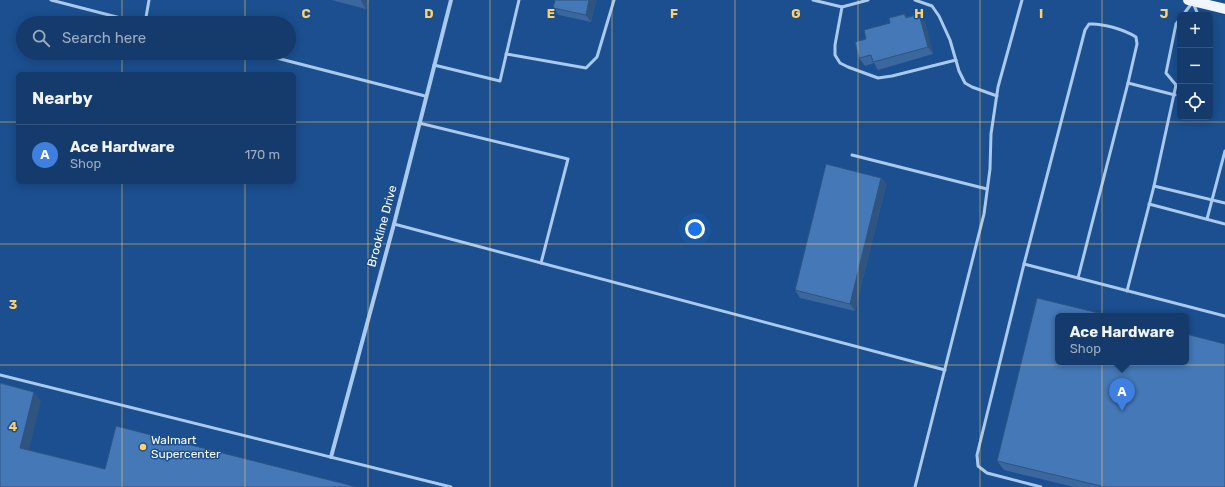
<!DOCTYPE html>
<html lang="en">
<head>
<meta charset="utf-8">
<style>
  :root { --surface:#143b6b; --page:#1d4271; --text:#f1f3f6; --muted:#9dadc1; --line:#33557e; --accent:#ffd166 }
  body { margin:0; font-family:Rubik,sans-serif; background:var(--page); color:var(--text) }
  .controls { position:absolute; right:12px; top:12px; display:grid; overflow:hidden; border-radius:6px; box-shadow:0 2px 10px #0003 }
  .controls button { width:36px; height:36px; display:grid; place-items:center; padding:0; border:0; border-bottom:1px solid var(--line); background:var(--surface); color:var(--text); font:20px sans-serif }
  .you { position:absolute; left:695px; top:229px; width:14px; height:14px; margin:-10px; border:3px solid #fff; border-radius:50%; background:#1a73e8; box-shadow:0 0 0 6px #1a73e833 }
  .badge { display:grid; place-items:center; width:26px; height:26px; border-radius:50%; background:var(--accent); color:#fff; font-size:13px; font-weight:700 }
  .pin { position:absolute; translate:-50% -33px; filter:drop-shadow(0 1px 2px #0008) }
  .pin::after { content:''; position:absolute; top:21px; width:14px; height:12px; background:inherit; clip-path:polygon(0 0,100% 0,50% 100%) }
  .popup { position:absolute; left:1055px; top:313px; width:134px; height:52px; box-sizing:border-box; display:grid; place-content:center; border-radius:6px; background:var(--surface); filter:drop-shadow(0 1px 3px #0005); font-size:13px; white-space:nowrap; color:var(--muted) }
  .popup b { font-size:15px; color:var(--text) }
  .popup::after { content:''; position:absolute; left:50%; top:100%; margin-left:-8px; border:8px solid transparent; border-top-color:var(--surface) }
  .list { margin:0; padding:0; list-style:none }
  h2 { display:flex; justify-content:space-between; align-items:center; height:52px; margin:0; padding:0 16px; font-size:17px }
  h2 small { font-size:13px; font-weight:400; color:var(--muted) }
  .list li { display:grid; grid-template-columns:26px 1fr auto; gap:12px; align-items:center; box-sizing:border-box; height:60px; padding:0 16px; border-top:1px solid var(--line) }
  .list b { display:block; font-size:15px; white-space:nowrap }
  .list p { margin:0; font-size:13px; white-space:nowrap; color:var(--muted) }
  .list em { font-size:13px; font-style:normal; color:var(--muted) }
  .icon { flex:none; width:22px; height:22px; fill:none; stroke:currentColor; stroke-width:2; stroke-linecap:round; stroke-linejoin:round }
  .map { position:relative; flex:none; width:1225px; height:487px; overflow:hidden }
  .search { position:absolute; background:var(--surface); box-shadow:0 2px 10px #0003; left:16px; top:16px; width:280px; height:44px; display:flex; align-items:center; gap:10px; box-sizing:border-box; padding:0 14px; border-radius:22px; color:var(--muted); font-size:15px }
  .panel { position:absolute; background:var(--surface); box-shadow:0 2px 10px #0003; left:16px; top:72px; width:280px; height:112px; border-radius:6px }
  .map>svg:first-child { display:block }
</style>
</head>
<body>
<div class="map">
<svg width="1225" height="487" viewBox="0 0 1225 487">
  <rect width="100%" height="100%" fill="#1b4f8f"/>
  <g fill="none" stroke-linecap="round" stroke-linejoin="round">
    <g stroke="#a9c9ee" stroke-width="3">
      <path d="M 51,0 L 140,23"/>
      <path d="M 813,0 L 842,7 L 868,0"/>
      <path d="M 915,0 L 932,6 L 939,16 L 950,40 L 959,71 L 965,83 L 972,87 L 997,96"/>
      <path d="M 1194,5 L 1198,15"/>
      <path d="M 842,7 L 835,45 L 835,55 L 840,63 L 848,67 L 878,78 L 892,76 L 956,60"/>
      <path d="M 1183,15 L 1192,3"/>
      <path d="M 145,23 L 149,0"/>
      <path d="M 257,53 L 425,96"/>
      <path d="M 506,54 L 586,68 L 597,57 L 614,0"/>
      <path d="M 434,65 L 500,81 L 519,0"/>
      <path d="M 1176,85 L 1166,73 L 1176,24 L 1180,19"/>
      <path d="M 419,123 L 568,159 L 541,263"/>
      <path d="M 852,155 L 987,189"/>
      <path d="M 1154,186 L 1225,203"/>
      <path d="M 1149,204 L 1225,224"/>
      <path d="M 1207,219 L 1225,151"/>
      <path d="M 394,224 L 945,370"/>
      <path d="M 1024,264 L 1225,316"/>
      <path d="M 1078,278 L 1128,83"/>
      <path d="M 1127,291 L 1154,186 L 1176,85"/>
      <path d="M 0,375 L 451,487"/>
      <path d="M 915,487 L 984,214 L 990,169 L 991,134 L 998,87 L 1022,0"/>
      <path d="M 1041,487 L 987,473 L 978,466 L 977,455 L 1024,264 L 1085,30 L 1089,24 C 1103,23 1125,30 1136,37 L 1137,44 L 1128,83 L 1175,95"/>
    </g>
    <path stroke="#a9c9ee" stroke-width="4" d="M 331,457 L 394,224 L 451,0"/>
    <path stroke="#f0f6ff" stroke-width="10" d="M 1188,0 L 1225,9"/>
  </g>
  <g fill="#3a679d">
    <path d="M 331,0 L 369,0 L 366,9 Z"/>
    <path d="M 555,0 L 596,0 L 591,22 L 559,15 L 553,8 Z"/>
    <path d="M 904,14 L 907,17 L 919,14 L 925,22 L 933,54 L 878,70 L 874,63 L 865,66 L 859,58 L 890,23 Z"/>
    <path d="M 881,178 L 886,185 L 855,311 L 800,298 L 795,290 Z"/>
    <path d="M 997,461 L 1225,487 L 1074,487 L 1004,470 Z"/>
  </g>
  <g fill="#305480">
    <path d="M 361,0 L 369,0 L 366,9 L 361,1 Z"/>
    <path d="M 589,0 L 596,0 L 591,22 L 586,15 Z"/>
    <path d="M 919,14 L 925,22 L 933,54 L 928,47 Z"/>
    <path d="M 881,178 L 886,185 L 855,311 L 850,304 Z"/>
    <path d="M 34,392 L 41,401 L 27,458 L 20,448 Z"/>
  </g>
  <g fill="#4478b7" stroke="#305480">
    <path d="M 555,0 L 589,0 L 586,15 L 553,8 Z"/>
    <path d="M 904,14 L 906,18 L 919,14 L 928,47 L 873,62 L 871,55 L 859,58 L 855,42 L 866,39 L 864,30 L 890,23 L 889,18 Z"/>
    <path d="M 826,164 L 881,178 L 850,304 L 795,290 Z"/>
    <path d="M 1037,298 L 1111,316 L 1058,316 L 1058,362 L 1186,362 L 1186,334 L 1225,344 L 1225,487 L 1105,487 L 997,461 Z"/>
    <path d="M 0,383 L 34,392 L 20,448 L 105,469 L 116,426 L 357,487 L 0,487 Z"/>
  </g>
  <path fill="none" stroke="#ffd166" stroke-width="1" stroke-opacity="0.55" d="M 122,0 L 122,23M 245,0 L 245,23M 368,0 L 368,487M 490,0 L 490,487M 612,0 L 612,487M 735,0 L 735,487M 858,0 L 858,487M 980,0 L 980,487M 1102,0 L 1102,487M 122,53 L 122,74M 245,53 L 245,74M 0,122 L 18,122M 294,122 L 1225,122M 122,182 L 122,487M 245,182 L 245,487M 0,244 L 1225,244M 0,365 L 1225,365"/>
  <circle fill="#ffd166" stroke="#1b4f8f" stroke-width="1.5" cx="143" cy="447" r="4"/>
  <g text-anchor="middle" dominant-baseline="central" stroke-width="3" stroke-linejoin="round" paint-order="stroke">
    <g font-size="12" fill="#fff" stroke="#1b4f8f">
      <text transform="translate(382 226) rotate(-75)">Brookline Drive</text>
    </g>
    <g font-size="12" fill="#fff" stroke="#1b4f8f" text-anchor="start">
      <text x="151" y="440">Walmart<tspan x="151" dy="14">Supercenter</tspan></text>
    </g>
  </g>
  <g font-size="13" text-anchor="middle" font-weight="bold" fill="#ffd166" stroke="#1b4f8f" stroke-width="3" stroke-linejoin="round" paint-order="stroke">
    <text x="306" y="18">C</text>
    <text x="429" y="18">D</text>
    <text x="551" y="18">E</text>
    <text x="674" y="18">F</text>
    <text x="796" y="18">G</text>
    <text x="919" y="18">H</text>
    <text x="1041" y="18">I</text>
    <text x="1164" y="18">J</text>
    <text x="13" y="309">3</text>
    <text x="13" y="431">4</text>
  </g>
</svg>
<div class="controls">
<button>+</button>
<button>−</button>
<button><svg class="icon" aria-label="locate" viewBox="0 0 24 24"><circle cx="12" cy="12" r="6"/><path d="M12 2v4M12 18v4M2 12h4M18 12h4"/></svg></button>
</div>
<div class="you"></div>
<div class="pin badge" style="left:1122px;top:411px;background:#3f7fe0">A</div>
<div class="popup"><b>Ace Hardware</b>Shop</div>
<div class="search"><svg class="icon" aria-label="search" viewBox="0 0 24 24"><circle cx="10" cy="10" r="6"/><path d="M15 15l6 6"/></svg>Search here</div>
<section class="panel">
<h2>Nearby<small></small></h2>
<ul class="list">
<li><span class="badge" style="background:#3f7fe0">A</span><div><b>Ace Hardware</b><p>Shop</p></div><em>170 m</em></li>
</ul>
</section>
</div>
</body>
</html>
